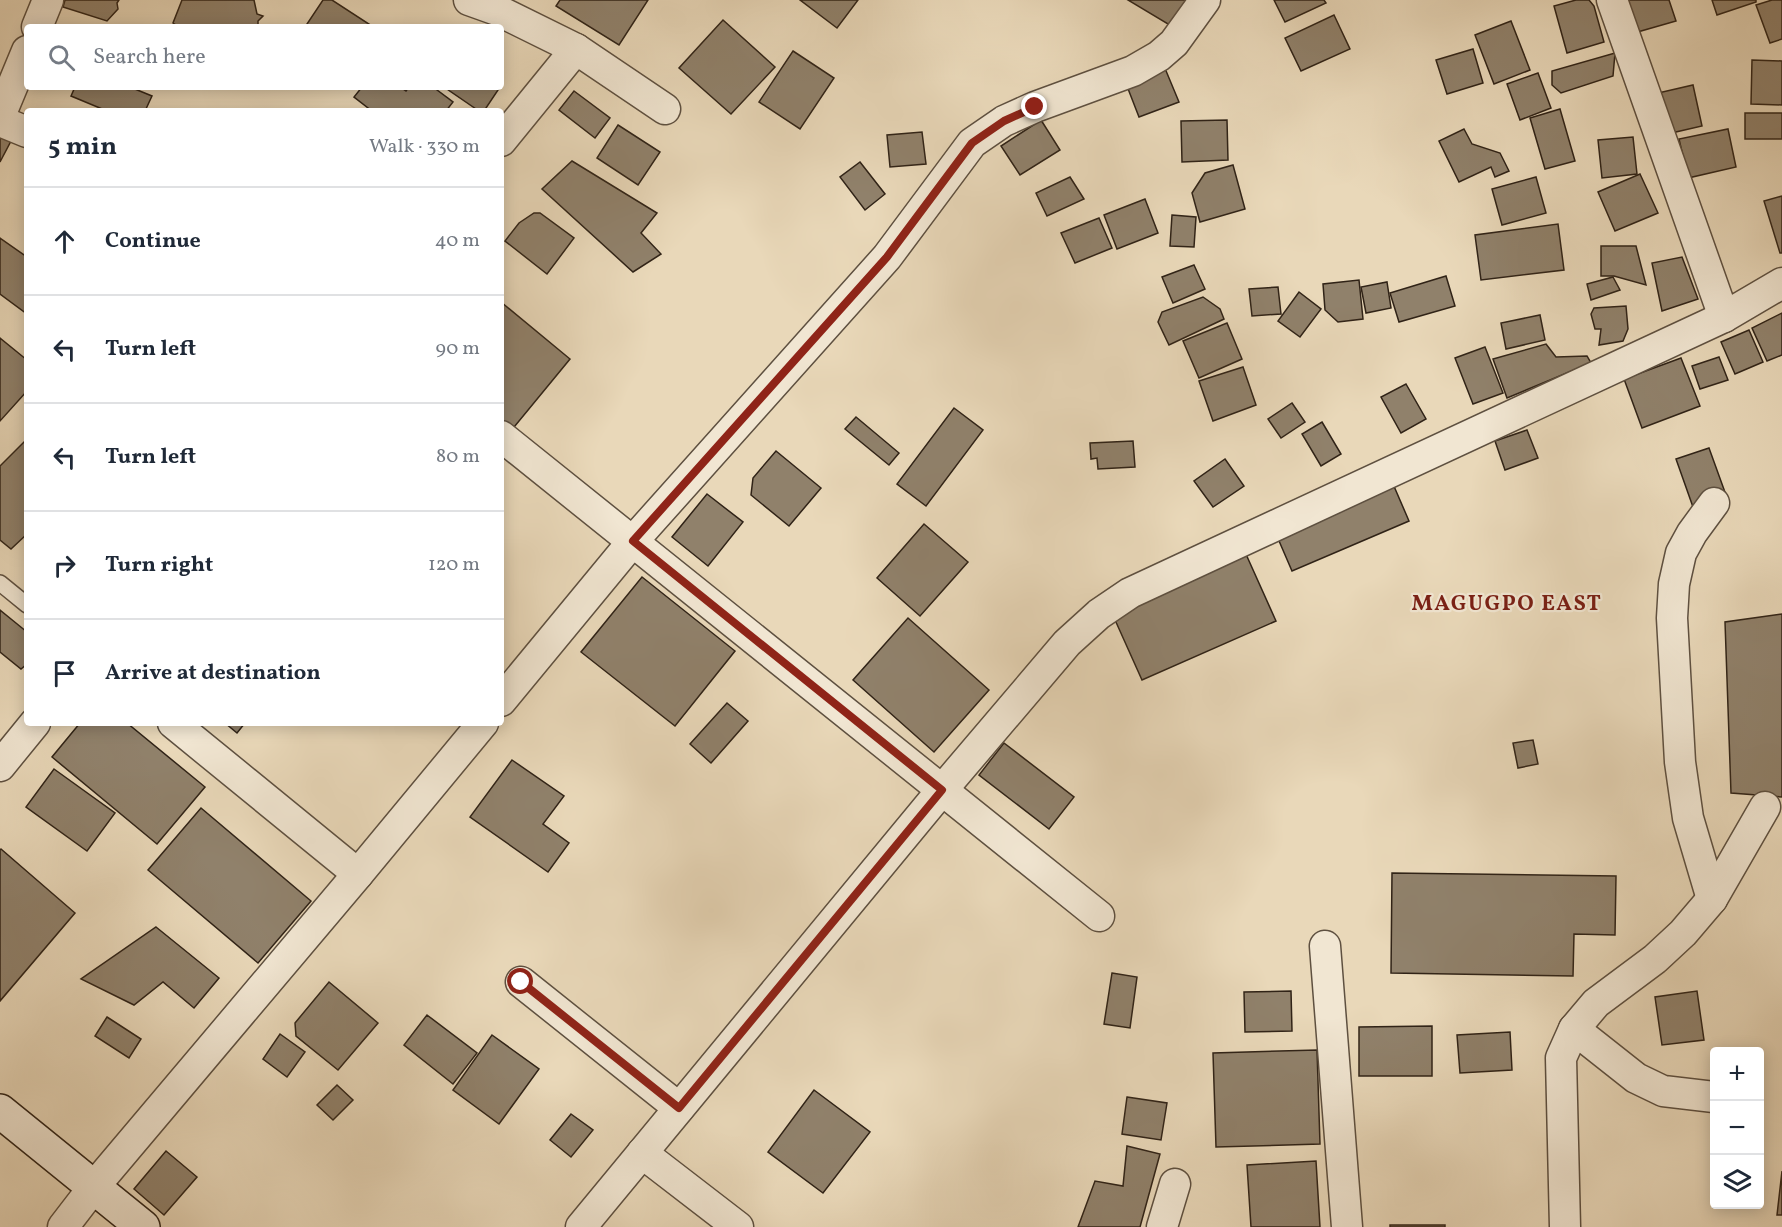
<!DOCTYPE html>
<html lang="en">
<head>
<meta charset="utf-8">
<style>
  :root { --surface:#fff; --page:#f2f2f3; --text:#1f2937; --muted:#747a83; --line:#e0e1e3 }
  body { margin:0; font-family:Vollkorn,serif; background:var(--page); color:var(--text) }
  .controls { position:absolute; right:18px; bottom:18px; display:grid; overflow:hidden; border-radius:6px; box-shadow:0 3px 15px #0003 }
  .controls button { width:54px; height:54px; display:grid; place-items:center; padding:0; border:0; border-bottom:2px solid var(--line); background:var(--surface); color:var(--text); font:30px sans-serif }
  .stop { position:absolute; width:18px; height:18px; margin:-14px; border:4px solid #8f2418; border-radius:50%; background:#fff }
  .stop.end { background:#8f2418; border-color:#fff; box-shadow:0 2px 6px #0008 }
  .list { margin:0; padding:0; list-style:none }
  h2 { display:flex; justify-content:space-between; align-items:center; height:78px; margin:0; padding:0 24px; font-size:26px }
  h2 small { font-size:20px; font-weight:400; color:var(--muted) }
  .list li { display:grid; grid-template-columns:39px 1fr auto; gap:18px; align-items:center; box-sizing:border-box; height:108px; padding:0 24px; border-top:2px solid var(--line) }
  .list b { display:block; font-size:22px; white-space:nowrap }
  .list em { font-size:20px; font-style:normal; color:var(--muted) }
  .icon { flex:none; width:33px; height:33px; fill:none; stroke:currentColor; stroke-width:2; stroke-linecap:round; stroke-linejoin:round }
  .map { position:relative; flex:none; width:1782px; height:1227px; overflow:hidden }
  .search { position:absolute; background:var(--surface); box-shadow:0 3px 15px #0003; left:24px; top:24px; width:480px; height:66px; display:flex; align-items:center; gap:15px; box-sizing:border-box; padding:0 21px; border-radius:6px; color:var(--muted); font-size:22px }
  .panel { position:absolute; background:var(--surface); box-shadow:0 3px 15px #0003; left:24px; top:108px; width:480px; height:618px; border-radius:6px }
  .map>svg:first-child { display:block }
</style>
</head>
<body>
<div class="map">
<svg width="1782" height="1227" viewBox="0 0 1782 1227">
  <rect width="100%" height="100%" fill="#e9d8b9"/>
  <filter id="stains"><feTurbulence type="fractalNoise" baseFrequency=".00333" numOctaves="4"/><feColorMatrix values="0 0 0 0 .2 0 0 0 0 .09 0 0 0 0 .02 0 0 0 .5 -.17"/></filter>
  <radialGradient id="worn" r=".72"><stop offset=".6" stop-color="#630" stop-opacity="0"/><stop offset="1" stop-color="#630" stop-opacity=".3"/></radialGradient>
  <g fill="#90816b" stroke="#302317" stroke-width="1.5">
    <path d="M 65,0 L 119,0 L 117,3 L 118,9 L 107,21 L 63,7 Z"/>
    <path d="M 182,0 L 254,0 L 257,14 L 263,16 L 258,21 L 258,27 L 179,27 L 173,23 Z"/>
    <path d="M 323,0 L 332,0 L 372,26 L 305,27 Z"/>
    <path d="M 560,0 L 648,0 L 619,45 L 556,6 Z"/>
    <path d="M 800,0 L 858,0 L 837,28 Z"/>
    <path d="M 1128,0 L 1196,0 L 1178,30 Z"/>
    <path d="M 1274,0 L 1324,0 L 1326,3 L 1285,22 Z"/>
    <path d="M 1576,0 L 1589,0 L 1594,6 L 1604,42 L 1567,53 L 1554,6 Z"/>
    <path d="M 1624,0 L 1669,0 L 1676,21 L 1634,33 Z"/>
    <path d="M 1712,0 L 1756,0 L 1756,2 L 1717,15 Z"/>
    <path d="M 1772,0 L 1782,0 L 1782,39 L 1770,43 L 1756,5 Z"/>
    <path d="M 1334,15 L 1350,49 L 1301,71 L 1285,38 Z"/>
    <path d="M 723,20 L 775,67 L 731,114 L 679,68 Z"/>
    <path d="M 1511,21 L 1530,70 L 1494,84 L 1475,35 Z"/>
    <path d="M 1473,49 L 1483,83 L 1447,94 L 1436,60 Z"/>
    <path d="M 793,51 L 834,78 L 800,129 L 759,102 Z"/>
    <path d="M 1615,53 L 1613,76 L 1561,93 L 1552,85 L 1552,71 Z"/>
    <path d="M 1752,60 L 1782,61 L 1782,105 L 1751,104 Z"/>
    <path d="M 1164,66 L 1179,102 L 1139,117 L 1125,81 Z"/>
    <path d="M 1538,73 L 1551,108 L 1520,120 L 1507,84 Z"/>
    <path d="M 1693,85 L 1702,126 L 1667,134 L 1658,93 Z"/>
    <path d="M 75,87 L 130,87 L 152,96 L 145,111 L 107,111 L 71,96 Z"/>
    <path d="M 362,87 L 400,87 L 406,91 L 409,87 L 433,87 L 453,102 L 446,111 L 372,111 L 354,97 Z"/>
    <path d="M 444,87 L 500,87 L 484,111 L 479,111 Z"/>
    <path d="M 574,91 L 610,118 L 595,138 L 559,110 Z"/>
    <path d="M 1560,109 L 1575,161 L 1545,169 L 1530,118 Z"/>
    <rect x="1745" y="113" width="37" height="26"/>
    <path d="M 1041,120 L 1060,150 L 1020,175 L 1001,146 Z"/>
    <path d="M 1227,120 L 1228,160 L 1182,162 L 1181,121 Z"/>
    <path d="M 618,125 L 660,152 L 638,185 L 597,158 Z"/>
    <path d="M 1464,129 L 1472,144 L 1500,153 L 1509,171 L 1495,177 L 1491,167 L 1459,182 L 1439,141 Z"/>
    <path d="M 1728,129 L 1736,167 L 1688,178 L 1679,139 Z"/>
    <path d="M 922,132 L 926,164 L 890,167 L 887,135 Z"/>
    <path d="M 0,135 L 11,141 L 0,162 Z"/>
    <path d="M 1633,137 L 1637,174 L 1602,178 L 1598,140 Z"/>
    <path d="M 572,161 L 657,213 L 641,233 L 661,254 L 633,272 L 542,189 Z"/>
    <path d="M 860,162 L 885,194 L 865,210 L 840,177 Z"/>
    <path d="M 1233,165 L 1245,209 L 1200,222 L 1192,193 L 1205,173 Z"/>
    <path d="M 1640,174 L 1658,213 L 1615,231 L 1598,192 Z"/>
    <path d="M 1070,177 L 1084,199 L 1047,216 L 1036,193 Z"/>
    <path d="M 1536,177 L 1546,213 L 1502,225 L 1492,189 Z"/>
    <path d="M 1782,196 L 1782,253 L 1780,253 L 1764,201 Z"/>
    <path d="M 1145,199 L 1158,233 L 1117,249 L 1104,215 Z"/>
    <path d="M 534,213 L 540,213 L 574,238 L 547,274 L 505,241 L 519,223 Z"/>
    <path d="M 1172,215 L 1196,217 L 1194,247 L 1170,246 Z"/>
    <path d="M 1099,218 L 1112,248 L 1075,263 L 1061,233 Z"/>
    <path d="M 1558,224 L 1564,270 L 1481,280 L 1475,235 Z"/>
    <path d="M 0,238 L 27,257 L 27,314 L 0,294 Z"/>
    <path d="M 1601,246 L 1636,246 L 1646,285 L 1614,276 L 1601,276 Z"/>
    <path d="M 1682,257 L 1698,299 L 1662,311 L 1652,263 Z"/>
    <path d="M 1194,265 L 1205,289 L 1173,303 L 1162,277 Z"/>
    <path d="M 1446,276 L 1455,306 L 1399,322 L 1390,293 Z"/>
    <path d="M 1613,277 L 1620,290 L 1591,300 L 1587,284 Z"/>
    <path d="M 1359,280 L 1363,319 L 1338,322 L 1325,310 L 1323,284 Z"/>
    <path d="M 1387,282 L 1391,308 L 1366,313 L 1361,287 Z"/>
    <path d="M 1278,287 L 1281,314 L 1252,316 L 1249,289 Z"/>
    <path d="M 1299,292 L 1321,309 L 1300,337 L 1278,321 Z"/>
    <path d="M 1203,297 L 1220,309 L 1224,319 L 1169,345 L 1158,322 L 1162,312 Z"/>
    <path d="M 501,302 L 570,359 L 510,432 L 501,425 Z"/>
    <path d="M 1626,306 L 1628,329 L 1623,341 L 1599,345 L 1601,329 L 1595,329 L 1591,314 L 1594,308 Z"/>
    <path d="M 1782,313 L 1782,355 L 1767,361 L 1752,328 Z"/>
    <path d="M 1540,315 L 1545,340 L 1506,349 L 1501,323 Z"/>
    <path d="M 1227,323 L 1242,359 L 1199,378 L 1183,341 Z"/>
    <path d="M 1749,330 L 1763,362 L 1735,374 L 1721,342 Z"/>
    <path d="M 0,338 L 27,360 L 27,391 L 0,421 Z"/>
    <path d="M 1546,344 L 1556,357 L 1587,356 L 1591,363 L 1507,398 L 1493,359 Z"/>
    <path d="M 1485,347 L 1503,393 L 1473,404 L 1455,358 Z"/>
    <path d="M 1719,357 L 1728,380 L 1700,389 L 1692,366 Z"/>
    <path d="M 1681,358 L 1700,406 L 1642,428 L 1624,379 Z"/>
    <path d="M 1243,367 L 1256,405 L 1213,421 L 1199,381 Z"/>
    <path d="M 1406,384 L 1426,419 L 1401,433 L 1381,397 Z"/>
    <path d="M 1292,403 L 1305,422 L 1281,438 L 1268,419 Z"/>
    <path d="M 954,408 L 983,430 L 926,506 L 897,484 Z"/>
    <path d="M 856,417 L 899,453 L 889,465 L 845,429 Z"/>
    <path d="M 1322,422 L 1341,454 L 1321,466 L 1302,434 Z"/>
    <path d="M 1527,430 L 1538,458 L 1505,470 L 1495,441 Z"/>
    <path d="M 27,439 L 27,534 L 11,549 L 0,540 L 0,466 Z"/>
    <path d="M 1133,441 L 1135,467 L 1098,469 L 1097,458 L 1091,459 L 1090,443 Z"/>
    <path d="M 1709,448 L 1726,495 L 1693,507 L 1676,459 Z"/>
    <path d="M 776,451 L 821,488 L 789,526 L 751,495 L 753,478 Z"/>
    <path d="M 1225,459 L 1244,486 L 1213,507 L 1194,481 Z"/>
    <path d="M 1390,477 L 1409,521 L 1292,571 L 1273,527 Z"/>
    <path d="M 707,494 L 743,522 L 708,566 L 672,537 Z"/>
    <path d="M 924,524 L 968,562 L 920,616 L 877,578 Z"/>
    <path d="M 1245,552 L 1276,621 L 1142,680 L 1111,611 Z"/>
    <path d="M 642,577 L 735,651 L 675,726 L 581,652 Z"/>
    <path d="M 0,610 L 27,632 L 27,664 L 21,669 L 0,652 Z"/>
    <path d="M 1782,614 L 1782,797 L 1731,793 L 1725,622 Z"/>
    <path d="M 908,618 L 989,690 L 934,752 L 853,680 Z"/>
    <path d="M 727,703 L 748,721 L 711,763 L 690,744 Z"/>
    <path d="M 80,723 L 127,723 L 205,787 L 157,844 L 52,757 Z"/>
    <path d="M 225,723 L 245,723 L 237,733 Z"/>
    <path d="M 1533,740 L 1538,764 L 1518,768 L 1513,743 Z"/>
    <path d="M 1004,743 L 1074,797 L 1049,829 L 979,775 Z"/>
    <path d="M 512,760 L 564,796 L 543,824 L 569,843 L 548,872 L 470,817 Z"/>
    <path d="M 54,769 L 115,813 L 87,851 L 26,807 Z"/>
    <path d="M 201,808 L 311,901 L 258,963 L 148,870 Z"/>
    <path d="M 1,849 L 75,913 L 0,1001 L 0,850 Z"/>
    <path d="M 1392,873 L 1616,876 L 1615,935 L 1574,934 L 1573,976 L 1391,973 Z"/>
    <path d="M 156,927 L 219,978 L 194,1008 L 163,982 L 134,1005 L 81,979 Z"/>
    <path d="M 1112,973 L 1137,977 L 1130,1028 L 1104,1024 Z"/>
    <path d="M 329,982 L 378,1023 L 338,1070 L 296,1036 L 295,1023 Z"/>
    <path d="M 1291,991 L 1292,1031 L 1245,1032 L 1244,992 Z"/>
    <path d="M 1697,991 L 1704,1040 L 1662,1045 L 1655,997 Z"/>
    <path d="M 427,1015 L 477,1053 L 453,1084 L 404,1045 Z"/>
    <path d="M 107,1017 L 141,1039 L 129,1058 L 95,1036 Z"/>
    <path d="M 1432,1026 L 1432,1076 L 1359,1076 L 1359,1027 Z"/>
    <path d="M 1510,1032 L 1512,1070 L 1460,1073 L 1457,1035 Z"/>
    <path d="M 280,1034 L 305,1052 L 287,1077 L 263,1059 Z"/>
    <path d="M 492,1035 L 539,1069 L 499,1124 L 453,1090 Z"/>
    <path d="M 1317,1050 L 1320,1144 L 1216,1147 L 1213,1053 Z"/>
    <path d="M 337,1085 L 353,1100 L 333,1120 L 317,1105 Z"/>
    <path d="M 814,1090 L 870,1132 L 823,1193 L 768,1152 Z"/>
    <path d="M 1127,1097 L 1167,1103 L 1161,1140 L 1122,1134 Z"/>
    <path d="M 571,1114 L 593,1130 L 571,1157 L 550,1140 Z"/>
    <path d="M 1127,1146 L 1160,1154 L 1140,1227 L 1078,1227 L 1095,1181 L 1123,1186 Z"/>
    <path d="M 166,1151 L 197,1177 L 164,1215 L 134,1189 Z"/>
    <path d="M 1316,1161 L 1320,1227 L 1251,1227 L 1247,1165 Z"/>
    <path d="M 1782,1171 L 1782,1215 L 1777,1215 Z"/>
    <rect x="1390" y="1225" width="55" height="2"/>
  </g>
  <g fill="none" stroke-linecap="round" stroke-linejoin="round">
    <defs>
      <path id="lane" d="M 0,583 L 27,605"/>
      <g id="street">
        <path d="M 469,0 L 497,10 L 576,49 L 665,109"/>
        <path d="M 1612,0 L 1724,317"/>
        <path d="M 37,27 L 48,0"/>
        <path d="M 0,116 L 27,51"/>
        <path d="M 0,121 L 27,132"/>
        <path d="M 501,141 L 576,49"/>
        <path d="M 501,436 L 1099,916"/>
        <path d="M 501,701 L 633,541 L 887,257 L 972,143 L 1004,121 L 1035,107 L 1133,71 L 1159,56 L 1174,43 L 1205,0"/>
        <path d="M 173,723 L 358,874"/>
        <path d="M 0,766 L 35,723"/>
        <path d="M 1712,899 L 1688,818 L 1680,762 L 1672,618 L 1674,584 L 1681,553 L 1692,533 L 1714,503"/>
        <path d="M 1325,946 L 1347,1227"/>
        <path d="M 521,982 L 679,1108"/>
        <path d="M 1574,1029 L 1636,1078 L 1663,1091 L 1714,1097"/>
        <path d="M 642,1153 L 738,1227"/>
        <path d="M 63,1227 L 93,1188 L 358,874 L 483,723"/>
        <path d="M 581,1227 L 942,790 L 1067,643 L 1099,614 L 1130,593 L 1724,317 L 1782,283"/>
        <path d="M 1162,1227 L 1175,1184"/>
        <path d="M 1565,1227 L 1561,1058 L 1574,1029 L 1596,1003 L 1655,959 L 1683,933 L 1712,899 L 1765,807"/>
      </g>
      <path id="secondary" d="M 0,1111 L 143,1227"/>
    </defs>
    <use href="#lane" stroke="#5e5040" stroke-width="18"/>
    <use href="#street" stroke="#5e5040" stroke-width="33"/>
    <use href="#secondary" stroke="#302317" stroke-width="36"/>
    <use href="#lane" stroke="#f1e6d2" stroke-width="15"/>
    <use href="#street" stroke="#f1e6d2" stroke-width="30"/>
    <use href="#secondary" stroke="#f1e6d2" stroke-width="33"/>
  </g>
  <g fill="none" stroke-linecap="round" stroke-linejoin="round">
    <path stroke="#8f2418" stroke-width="8" d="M 521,982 L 679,1108 L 942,790 L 633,541 L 887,257 L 972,143 L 1004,121 L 1035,107"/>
  </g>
  <g text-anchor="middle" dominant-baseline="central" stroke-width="4.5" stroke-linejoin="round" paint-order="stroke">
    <g font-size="22" font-weight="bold" letter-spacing="1.5" fill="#7a1f14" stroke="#f1e6d2">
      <text x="1507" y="604">MAGUGPO EAST</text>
    </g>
  </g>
  <rect width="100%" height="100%" filter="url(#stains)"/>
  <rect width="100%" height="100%" fill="url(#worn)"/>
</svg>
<div class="controls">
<button>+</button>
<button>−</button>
<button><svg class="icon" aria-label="layers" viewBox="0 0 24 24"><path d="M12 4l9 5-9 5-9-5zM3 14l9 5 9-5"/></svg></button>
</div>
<div class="stop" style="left:521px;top:982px"></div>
<div class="stop end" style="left:1035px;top:107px"></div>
<div class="search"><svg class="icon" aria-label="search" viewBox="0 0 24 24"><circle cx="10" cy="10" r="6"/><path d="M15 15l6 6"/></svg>Search here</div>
<section class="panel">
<h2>5 min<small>Walk · 330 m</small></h2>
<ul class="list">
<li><svg class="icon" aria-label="ahead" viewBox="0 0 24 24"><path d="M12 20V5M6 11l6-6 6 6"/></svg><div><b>Continue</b></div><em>40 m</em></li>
<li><svg class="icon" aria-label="left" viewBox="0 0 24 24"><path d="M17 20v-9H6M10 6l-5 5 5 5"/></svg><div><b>Turn left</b></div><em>90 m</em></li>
<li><svg class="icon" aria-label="left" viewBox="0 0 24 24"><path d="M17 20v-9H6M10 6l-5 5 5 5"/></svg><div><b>Turn left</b></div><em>80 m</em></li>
<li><svg class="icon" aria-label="right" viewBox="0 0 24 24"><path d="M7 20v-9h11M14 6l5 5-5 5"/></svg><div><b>Turn right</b></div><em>120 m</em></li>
<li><svg class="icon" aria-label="arrive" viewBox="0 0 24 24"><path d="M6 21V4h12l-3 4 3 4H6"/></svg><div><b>Arrive at destination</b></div></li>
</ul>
</section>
</div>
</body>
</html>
